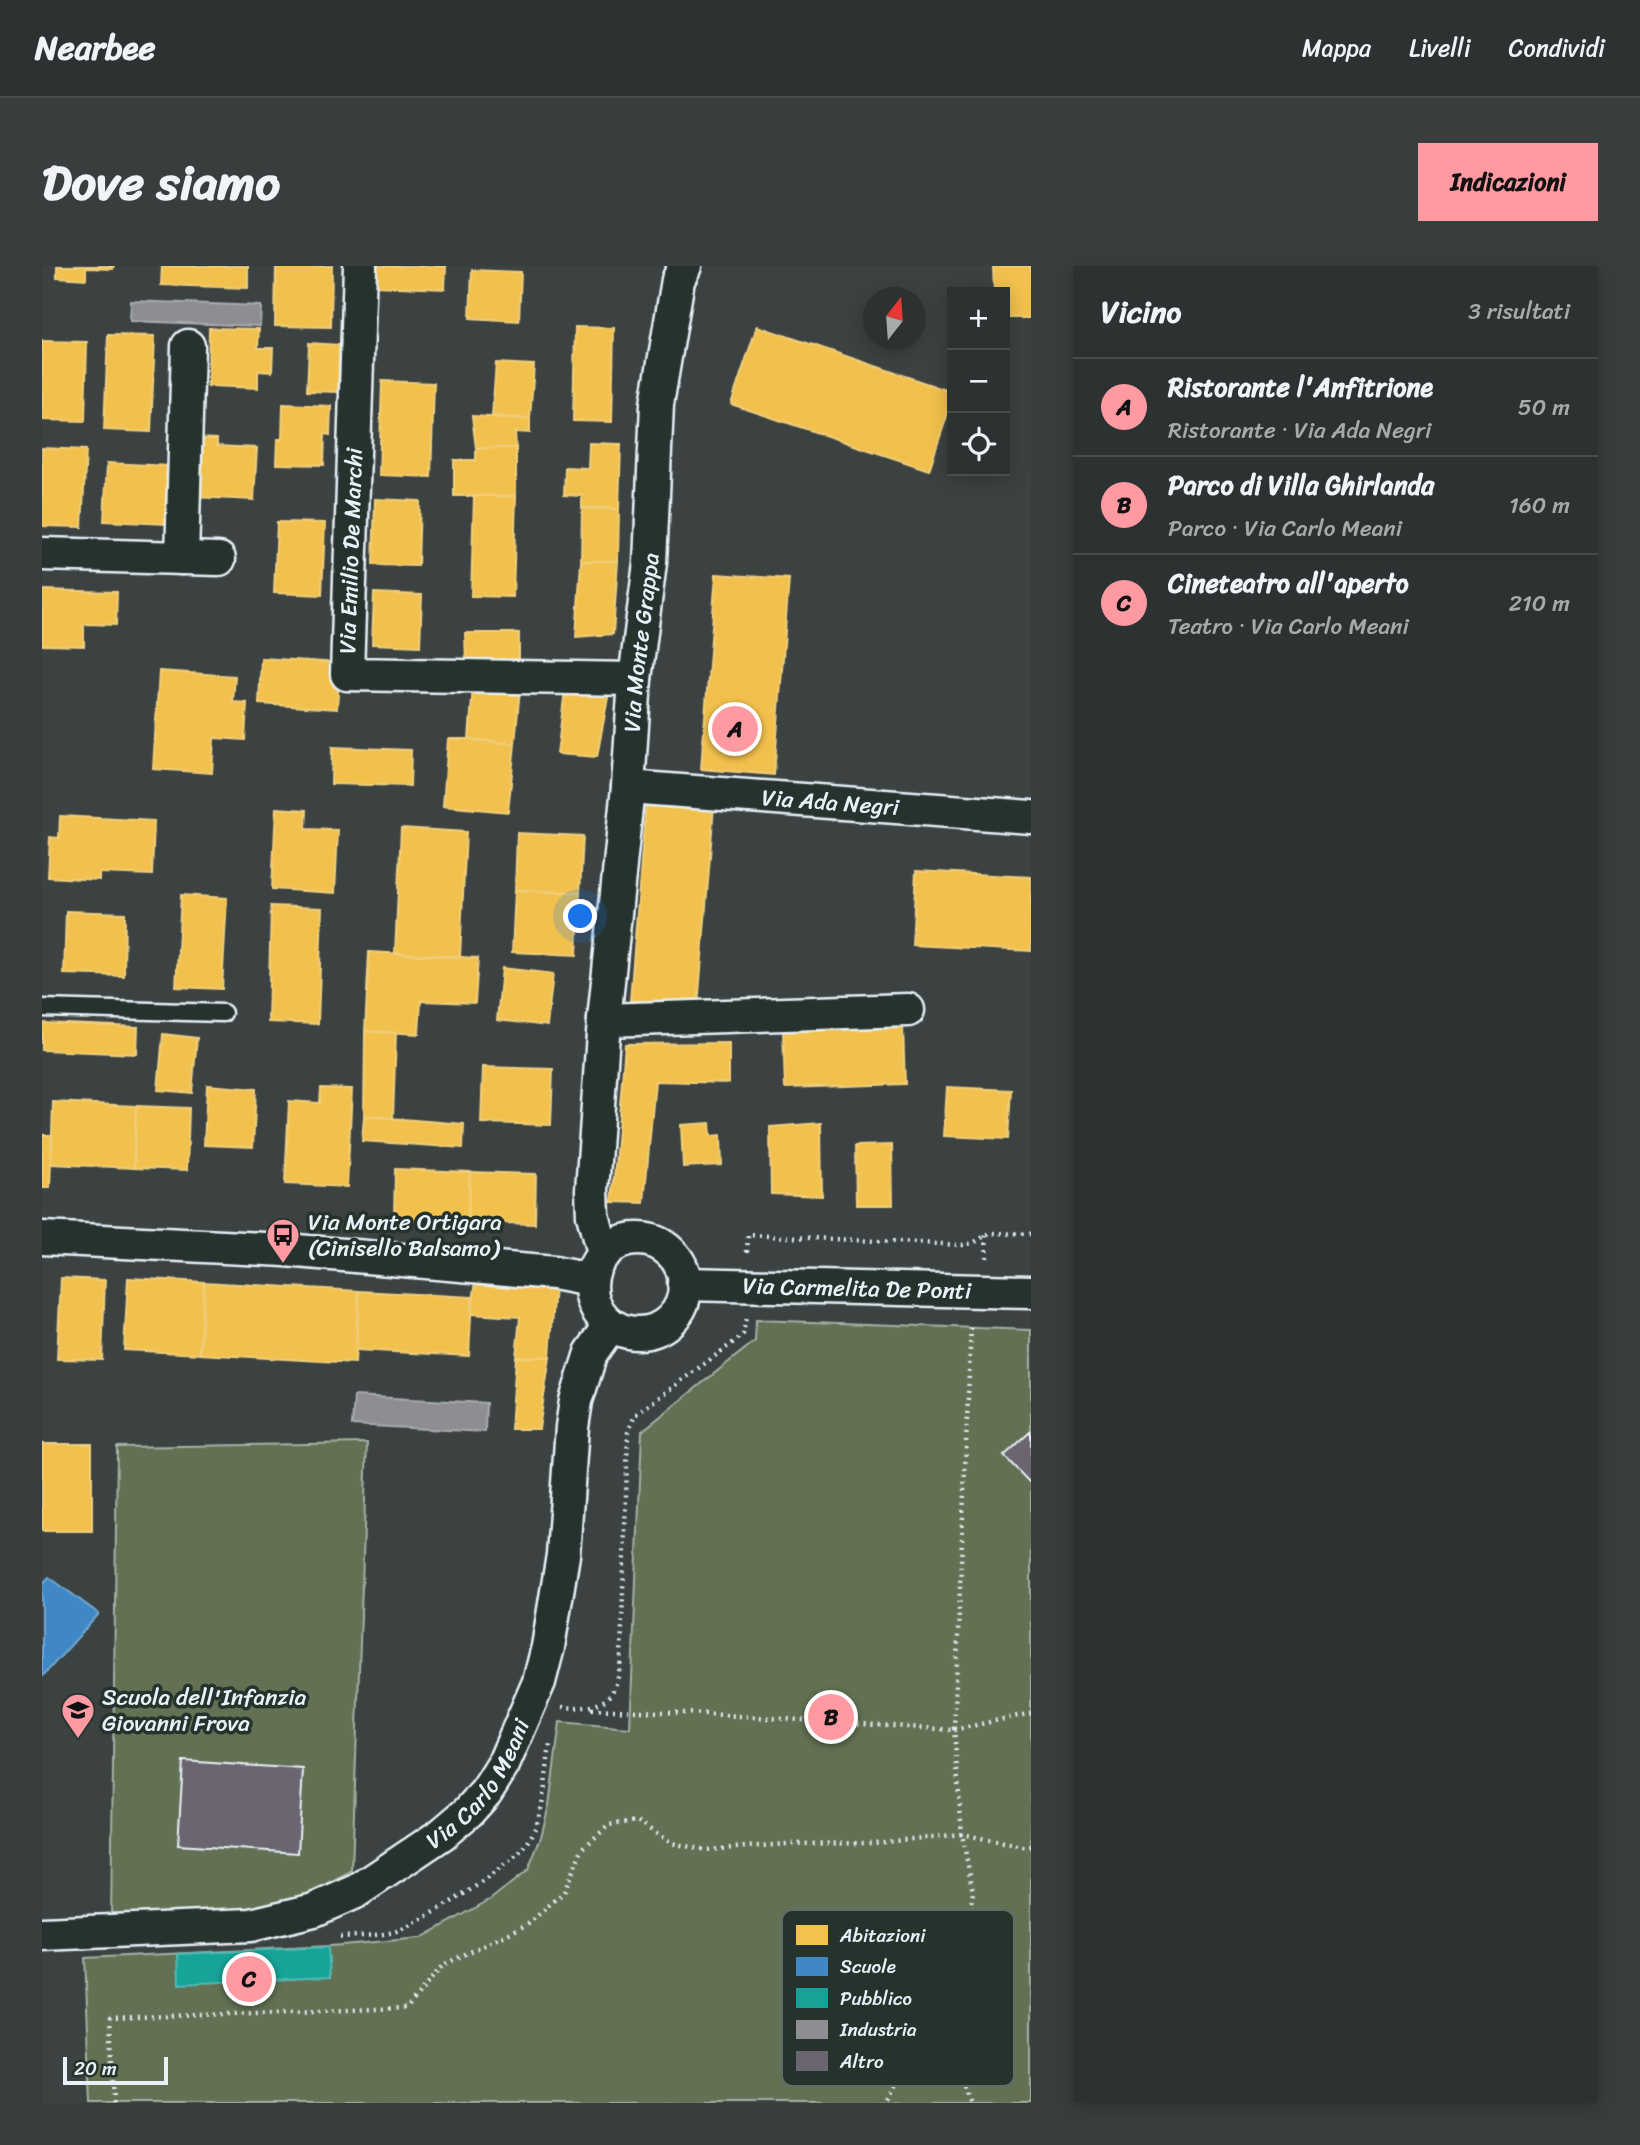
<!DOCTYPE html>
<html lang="it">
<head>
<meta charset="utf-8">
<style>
  :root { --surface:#2c3231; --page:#383e3d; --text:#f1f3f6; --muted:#a6aaab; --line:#484d4d; --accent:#ff9aa2 }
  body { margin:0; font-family:Sriracha,sans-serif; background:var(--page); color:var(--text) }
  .controls { position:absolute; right:21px; top:21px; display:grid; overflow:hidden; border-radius:0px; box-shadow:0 4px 18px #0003 }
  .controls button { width:63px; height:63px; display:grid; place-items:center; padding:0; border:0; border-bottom:2px solid var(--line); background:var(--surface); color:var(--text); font:35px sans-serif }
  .compass { position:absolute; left:821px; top:21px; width:63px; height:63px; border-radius:50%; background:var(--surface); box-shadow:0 4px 18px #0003; rotate:17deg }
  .scale { position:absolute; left:21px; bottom:18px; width:105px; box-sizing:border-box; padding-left:7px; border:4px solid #e8f1f8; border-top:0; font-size:19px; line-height:24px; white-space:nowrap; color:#e8f1f8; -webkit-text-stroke:5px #26332d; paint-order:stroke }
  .you { position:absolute; left:539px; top:651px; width:24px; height:24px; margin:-18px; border:5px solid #fff; border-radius:50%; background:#1a73e8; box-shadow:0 0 0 10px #1a73e833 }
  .badge { display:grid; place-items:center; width:46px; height:46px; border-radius:50%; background:var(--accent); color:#111; font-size:23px; font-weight:700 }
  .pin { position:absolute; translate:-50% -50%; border:4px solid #fff; box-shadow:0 2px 7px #0006 }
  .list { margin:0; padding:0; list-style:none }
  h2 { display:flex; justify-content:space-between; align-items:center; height:91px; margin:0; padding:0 28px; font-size:30px }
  h2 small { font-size:23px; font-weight:400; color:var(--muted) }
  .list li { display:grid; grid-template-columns:46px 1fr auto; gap:21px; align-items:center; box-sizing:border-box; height:98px; padding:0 28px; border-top:2px solid var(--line) }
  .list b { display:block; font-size:26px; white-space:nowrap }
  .list p { margin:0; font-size:23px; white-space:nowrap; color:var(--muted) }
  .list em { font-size:23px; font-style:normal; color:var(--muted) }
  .icon { flex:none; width:38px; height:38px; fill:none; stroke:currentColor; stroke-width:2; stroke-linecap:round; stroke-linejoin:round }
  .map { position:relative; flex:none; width:989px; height:1837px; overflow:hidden; border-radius:0px }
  header { display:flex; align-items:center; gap:42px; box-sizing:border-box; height:98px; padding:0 35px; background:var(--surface); border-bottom:2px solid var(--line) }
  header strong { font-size:33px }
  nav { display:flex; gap:38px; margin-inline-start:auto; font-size:24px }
  .intro { display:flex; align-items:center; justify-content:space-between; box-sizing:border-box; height:168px; padding:0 42px }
  h1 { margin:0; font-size:49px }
  .button { padding:18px 32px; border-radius:0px; background:var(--accent); color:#111; font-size:24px; font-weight:700 }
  main { display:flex; gap:42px; padding:0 42px }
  aside { flex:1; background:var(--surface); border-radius:0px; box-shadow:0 4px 18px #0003 }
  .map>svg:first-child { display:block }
</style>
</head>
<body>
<header>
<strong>Nearbee</strong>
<nav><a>Mappa</a><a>Livelli</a><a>Condividi</a></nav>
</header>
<div class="intro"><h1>Dove siamo</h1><a class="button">Indicazioni</a></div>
<main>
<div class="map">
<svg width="989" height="1837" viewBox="0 0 989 1837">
  <rect width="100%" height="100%" fill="#3b4241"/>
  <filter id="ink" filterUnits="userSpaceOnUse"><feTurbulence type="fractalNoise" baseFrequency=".0143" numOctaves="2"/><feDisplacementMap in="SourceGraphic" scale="14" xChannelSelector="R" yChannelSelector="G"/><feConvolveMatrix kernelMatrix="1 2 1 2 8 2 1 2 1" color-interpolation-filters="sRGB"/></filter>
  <g filter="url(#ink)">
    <g fill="#627153" stroke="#a5b1a6" stroke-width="2">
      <path d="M 714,1054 L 989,1064 L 989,1837 L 49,1837 L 43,1692 L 288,1680 L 379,1672 L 449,1633 L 486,1604 L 499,1571 L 507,1539 L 518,1456 L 588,1462 L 600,1165 L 713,1075 Z"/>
      <path d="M 325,1177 L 310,1605 L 268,1629 L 204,1644 L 69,1654 L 75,1181 Z"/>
    </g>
    <g fill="#f2c14e" stroke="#efcf81" stroke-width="2">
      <path d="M 15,0 L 72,0 L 71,3 L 44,2 L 44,13 L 15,11 Z"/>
      <path d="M 120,0 L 206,0 L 206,22 L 119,19 Z"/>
      <path d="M 234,0 L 290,0 L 289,61 L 233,60 Z"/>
      <path d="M 334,0 L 404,0 L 403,23 L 333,20 Z"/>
      <path d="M 951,0 L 989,0 L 989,52 L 963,52 L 963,26 L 952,26 Z"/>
      <path d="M 430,4 L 479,6 L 477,55 L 428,52 Z"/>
      <path d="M 715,60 L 910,126 L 910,135 L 887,204 L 689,138 Z"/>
      <path d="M 533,61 L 572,62 L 570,156 L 531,155 Z"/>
      <path d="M 167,62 L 217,63 L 216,82 L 231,82 L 230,106 L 216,105 L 216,122 L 166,120 Z"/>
      <path d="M 66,69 L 113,70 L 109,166 L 62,164 Z"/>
      <path d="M 0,75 L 45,76 L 43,155 L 0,154 Z"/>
      <path d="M 267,77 L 297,79 L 296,126 L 265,125 Z"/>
      <path d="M 454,97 L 492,99 L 488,153 L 450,150 Z"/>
      <path d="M 340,115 L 392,117 L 389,211 L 337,209 Z"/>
      <path d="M 241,138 L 289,140 L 288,169 L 283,168 L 282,199 L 234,198 L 235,173 L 240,173 Z"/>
      <path d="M 430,150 L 488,153 L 488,167 L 473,166 L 474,182 L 434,182 Z"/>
      <path d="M 153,172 L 175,173 L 175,180 L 215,182 L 212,234 L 151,231 Z"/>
      <path d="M 547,177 L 579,178 L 577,243 L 540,242 L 540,230 L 522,229 L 523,201 L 546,202 Z"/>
      <path d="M 0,182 L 44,184 L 40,261 L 0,260 Z"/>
      <path d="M 434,182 L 474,182 L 474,230 L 412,230 L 412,194 L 434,194 Z"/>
      <path d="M 65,197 L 128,200 L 125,258 L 62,255 Z"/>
      <path d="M 432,230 L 474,230 L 471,331 L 429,330 Z"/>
      <path d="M 333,233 L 378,235 L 376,300 L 331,299 Z"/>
      <path d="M 540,242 L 577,243 L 576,295 L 539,295 Z"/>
      <path d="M 235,256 L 283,257 L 280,329 L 232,327 Z"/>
      <path d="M 539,295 L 576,295 L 571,368 L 534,371 Z"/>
      <path d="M 674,308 L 747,313 L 732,509 L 659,503 Z"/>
      <path d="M 0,324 L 75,326 L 74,359 L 42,358 L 42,380 L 0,379 Z"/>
      <path d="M 332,327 L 380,329 L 378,380 L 330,378 Z"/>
      <path d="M 423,367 L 477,367 L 477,397 L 424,397 Z"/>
      <path d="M 219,392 L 298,397 L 295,443 L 217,438 Z"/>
      <path d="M 117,405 L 193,410 L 191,436 L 205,437 L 203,474 L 172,472 L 170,507 L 111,503 Z"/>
      <path d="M 431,419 L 478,422 L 473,478 L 427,473 Z"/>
      <path d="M 523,424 L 567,426 L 555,491 L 515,488 Z"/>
      <path d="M 406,473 L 427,473 L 473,478 L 466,546 L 401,540 Z"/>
      <path d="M 290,481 L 369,484 L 368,520 L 289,518 Z"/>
      <path d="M 604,534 L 672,540 L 656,741 L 588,735 Z"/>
      <path d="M 234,542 L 265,544 L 264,563 L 296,564 L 293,627 L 230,623 Z"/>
      <path d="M 18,550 L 112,555 L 110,609 L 57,607 L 57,614 L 6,611 L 8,571 L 17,572 Z"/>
      <path d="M 359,562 L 424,566 L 418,691 L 353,687 Z"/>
      <path d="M 475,567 L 541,570 L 538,627 L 473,624 Z"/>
      <path d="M 874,605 L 989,611 L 989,685 L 870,679 Z"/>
      <path d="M 473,624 L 538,627 L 535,689 L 470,686 Z"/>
      <path d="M 139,629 L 185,632 L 180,723 L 134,721 Z"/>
      <path d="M 229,640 L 280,642 L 276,758 L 226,756 Z"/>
      <path d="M 24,645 L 83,647 L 82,710 L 22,708 Z"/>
      <path d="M 327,686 L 436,692 L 433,737 L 379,735 L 377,768 L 323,765 Z"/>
      <path d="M 460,702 L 511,708 L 505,760 L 455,754 Z"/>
      <path d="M 0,757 L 96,761 L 95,788 L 0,784 Z"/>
      <path d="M 861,760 L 863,818 L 743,822 L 741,764 Z"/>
      <path d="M 323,765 L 354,767 L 351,852 L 322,850 Z"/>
      <path d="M 121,768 L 155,772 L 150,827 L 116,824 Z"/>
      <path d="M 687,777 L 687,817 L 613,815 L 602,937 L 570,936 L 583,778 Z"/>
      <path d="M 441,801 L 511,803 L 509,859 L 439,857 Z"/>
      <path d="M 165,819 L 214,823 L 211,881 L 162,879 Z"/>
      <path d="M 905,821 L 969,824 L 966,873 L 902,870 Z"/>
      <path d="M 279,822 L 310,823 L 305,921 L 243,918 L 247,835 L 278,837 Z"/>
      <path d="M 11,836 L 94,840 L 92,902 L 9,898 Z"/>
      <path d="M 94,840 L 147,842 L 145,904 L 92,902 Z"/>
      <path d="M 322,850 L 422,858 L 421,882 L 320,875 Z"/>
      <path d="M 668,857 L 669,870 L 679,869 L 680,899 L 641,901 L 639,859 Z"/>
      <path d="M 779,857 L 780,930 L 729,928 L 728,861 Z"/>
      <path d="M 0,869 L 10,869 L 8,922 L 0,922 Z"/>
      <path d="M 850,879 L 851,939 L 814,939 L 813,880 Z"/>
      <path d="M 353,903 L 428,906 L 426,956 L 352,953 Z"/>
      <path d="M 428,906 L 494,908 L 493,958 L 426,956 Z"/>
      <path d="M 19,1012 L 63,1014 L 60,1094 L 15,1093 Z"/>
      <path d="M 86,1012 L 162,1016 L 158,1088 L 82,1084 Z"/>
      <path d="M 434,1015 L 513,1019 L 508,1091 L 474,1091 L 478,1051 L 429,1048 Z"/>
      <path d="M 162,1016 L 317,1025 L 313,1097 L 158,1088 Z"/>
      <path d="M 317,1025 L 430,1031 L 427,1090 L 314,1084 Z"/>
      <path d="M 474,1091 L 508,1091 L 497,1163 L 469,1163 Z"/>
      <rect x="0" y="1178" width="50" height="87"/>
    </g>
    <path fill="#3f88c5" stroke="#72a8d4" stroke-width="2" d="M 7,1311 L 57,1348 L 0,1411 L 0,1318 Z"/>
    <path fill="#17a398" stroke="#56bab5" stroke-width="2" d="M 286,1681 L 288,1711 L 137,1718 L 136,1688 Z"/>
    <g fill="#8d8d92" stroke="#a8abb1" stroke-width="2">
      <path d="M 89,35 L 219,40 L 218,60 L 88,55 Z"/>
      <path d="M 312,1130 L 444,1137 L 443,1166 L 310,1159 Z"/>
    </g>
    <g fill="#6b6570" stroke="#e8f1f8" stroke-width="2">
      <path d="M 989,1165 L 989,1218 L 962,1190 Z"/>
      <path d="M 141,1495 L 261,1503 L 256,1587 L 136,1579 Z"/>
    </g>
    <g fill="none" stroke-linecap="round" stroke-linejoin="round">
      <defs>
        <path id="lane" d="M 0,742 L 181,747"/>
        <g id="street">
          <path d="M 318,0 L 305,408 L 593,413"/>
          <path d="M 0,288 L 177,293"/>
          <path d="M 140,292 L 146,80"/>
          <path id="s1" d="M 586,521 L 989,551"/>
          <path d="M 562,754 L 866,744"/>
          <path d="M 0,972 L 243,984 L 512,1007 L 548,1014"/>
          <circle cx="596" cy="1020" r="47"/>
          <path id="s2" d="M 561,987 L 551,949 L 550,924 L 562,754 L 586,521 L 593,413 L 608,297 L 615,138 L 636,14 L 643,0"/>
          <path id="s3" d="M 642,1018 L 989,1026"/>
          <path id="s4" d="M 0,1668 L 209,1659 L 272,1644 L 315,1625 L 400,1568 L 426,1546 L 444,1526 L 461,1499 L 497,1416 L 506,1381 L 521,1289 L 530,1161 L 534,1135 L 549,1087 L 568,1060"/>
        </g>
      </defs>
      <use href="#lane" stroke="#e8f1f8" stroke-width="21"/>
      <use href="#street" stroke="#e8f1f8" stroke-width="37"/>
      <g stroke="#e8f1f8" stroke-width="4.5" stroke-dasharray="2 5" stroke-linecap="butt">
        <path d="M 944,969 L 945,992"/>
        <path d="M 705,986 L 706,969 L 920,979 L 931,977 L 948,967 L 989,968"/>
        <path d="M 520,1441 C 562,1445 576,1432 579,1390 L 586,1166 L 593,1149 L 696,1073 L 701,1068 L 704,1051"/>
        <path d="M 550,1443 L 666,1448 L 912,1464 L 929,1059"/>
        <path d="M 989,1447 L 912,1464 L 920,1568 L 981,1581 L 989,1580"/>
        <path d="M 298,1671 C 315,1670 335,1670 352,1666 C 377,1659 472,1599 485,1578 C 503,1550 503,1512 508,1479"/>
        <path d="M 894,1748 L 928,1837"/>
        <path d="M 72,1837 L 68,1752 L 365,1742 L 401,1699 L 486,1658 L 522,1626 L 540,1583 L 567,1559 L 595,1555 L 629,1577 L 664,1584 L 745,1578 L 832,1577 L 920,1568 L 931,1626 L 923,1690 L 894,1747 L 844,1837"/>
      </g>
      <use href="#lane" stroke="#26332d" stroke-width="16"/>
      <use href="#street" stroke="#26332d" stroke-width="32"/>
    </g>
  </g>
  <defs>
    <symbol id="bus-pin" viewBox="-11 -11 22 30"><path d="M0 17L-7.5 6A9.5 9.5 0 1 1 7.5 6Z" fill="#ff9aa2" stroke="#26332d"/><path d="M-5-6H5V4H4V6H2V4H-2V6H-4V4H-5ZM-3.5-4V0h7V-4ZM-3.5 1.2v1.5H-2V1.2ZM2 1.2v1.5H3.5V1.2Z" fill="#111"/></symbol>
    <symbol id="school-pin" viewBox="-11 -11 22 30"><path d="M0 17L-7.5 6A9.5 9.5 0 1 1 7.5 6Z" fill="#ff9aa2" stroke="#26332d"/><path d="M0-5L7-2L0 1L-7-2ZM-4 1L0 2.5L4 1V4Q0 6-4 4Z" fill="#111"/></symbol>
  </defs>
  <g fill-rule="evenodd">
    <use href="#bus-pin" x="222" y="950" width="38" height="52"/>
    <use href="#school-pin" x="17" y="1425" width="38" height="52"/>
  </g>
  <g text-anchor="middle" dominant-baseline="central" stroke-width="7" stroke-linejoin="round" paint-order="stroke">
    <g font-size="23" fill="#e8f1f8" stroke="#26332d">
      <text transform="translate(309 285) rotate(-88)">Via Emilio De Marchi</text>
      <text stroke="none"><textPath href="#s2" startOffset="614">Via Monte Grappa</textPath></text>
      <text stroke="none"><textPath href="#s1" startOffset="203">Via Ada Negri</textPath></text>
      <text stroke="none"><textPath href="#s3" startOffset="173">Via Carmelita De Ponti</textPath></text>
      <text stroke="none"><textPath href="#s4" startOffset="486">Via Carlo Meani</textPath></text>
    </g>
    <g font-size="23" fill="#e8f1f8" stroke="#26332d" text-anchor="start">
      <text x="266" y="956">Via Monte Ortigara<tspan x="266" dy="26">(Cinisello Balsamo)</tspan></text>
      <text x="60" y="1431">Scuola dell'Infanzia<tspan x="60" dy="26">Giovanni Frova</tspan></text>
    </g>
  </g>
  <rect x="740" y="1644" width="232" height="176" rx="10" fill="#26332d" stroke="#606c6a" stroke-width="2"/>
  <rect x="754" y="1659" width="32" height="20" fill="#f2c14e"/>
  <rect x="754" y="1691" width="32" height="19" fill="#3f88c5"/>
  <rect x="754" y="1722" width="32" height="20" fill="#17a398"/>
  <rect x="754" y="1754" width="32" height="19" fill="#8d8d92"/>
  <rect x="754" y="1785" width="32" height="20" fill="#6b6570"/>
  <g font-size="19" fill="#e8f1f8">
    <text x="798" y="1676">Abitazioni</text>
    <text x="798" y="1707">Scuole</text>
    <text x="798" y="1739">Pubblico</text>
    <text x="798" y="1770">Industria</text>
    <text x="798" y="1802">Altro</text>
  </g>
</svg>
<div class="controls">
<button>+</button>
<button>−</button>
<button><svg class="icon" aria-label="locate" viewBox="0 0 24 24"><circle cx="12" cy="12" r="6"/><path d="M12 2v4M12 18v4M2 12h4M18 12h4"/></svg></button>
</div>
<svg class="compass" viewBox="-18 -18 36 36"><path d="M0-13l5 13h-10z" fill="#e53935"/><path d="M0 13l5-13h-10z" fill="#a6aaab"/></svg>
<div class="scale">20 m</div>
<div class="you"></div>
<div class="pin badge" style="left:693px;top:463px">A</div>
<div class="pin badge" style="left:789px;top:1451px">B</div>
<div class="pin badge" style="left:207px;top:1713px">C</div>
</div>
<aside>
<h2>Vicino<small>3 risultati</small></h2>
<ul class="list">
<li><span class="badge">A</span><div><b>Ristorante l'Anfitrione</b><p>Ristorante · Via Ada Negri</p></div><em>50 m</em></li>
<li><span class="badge">B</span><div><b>Parco di Villa Ghirlanda</b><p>Parco · Via Carlo Meani</p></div><em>160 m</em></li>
<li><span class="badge">C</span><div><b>Cineteatro all'aperto</b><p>Teatro · Via Carlo Meani</p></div><em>210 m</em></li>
</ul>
</aside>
</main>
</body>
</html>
